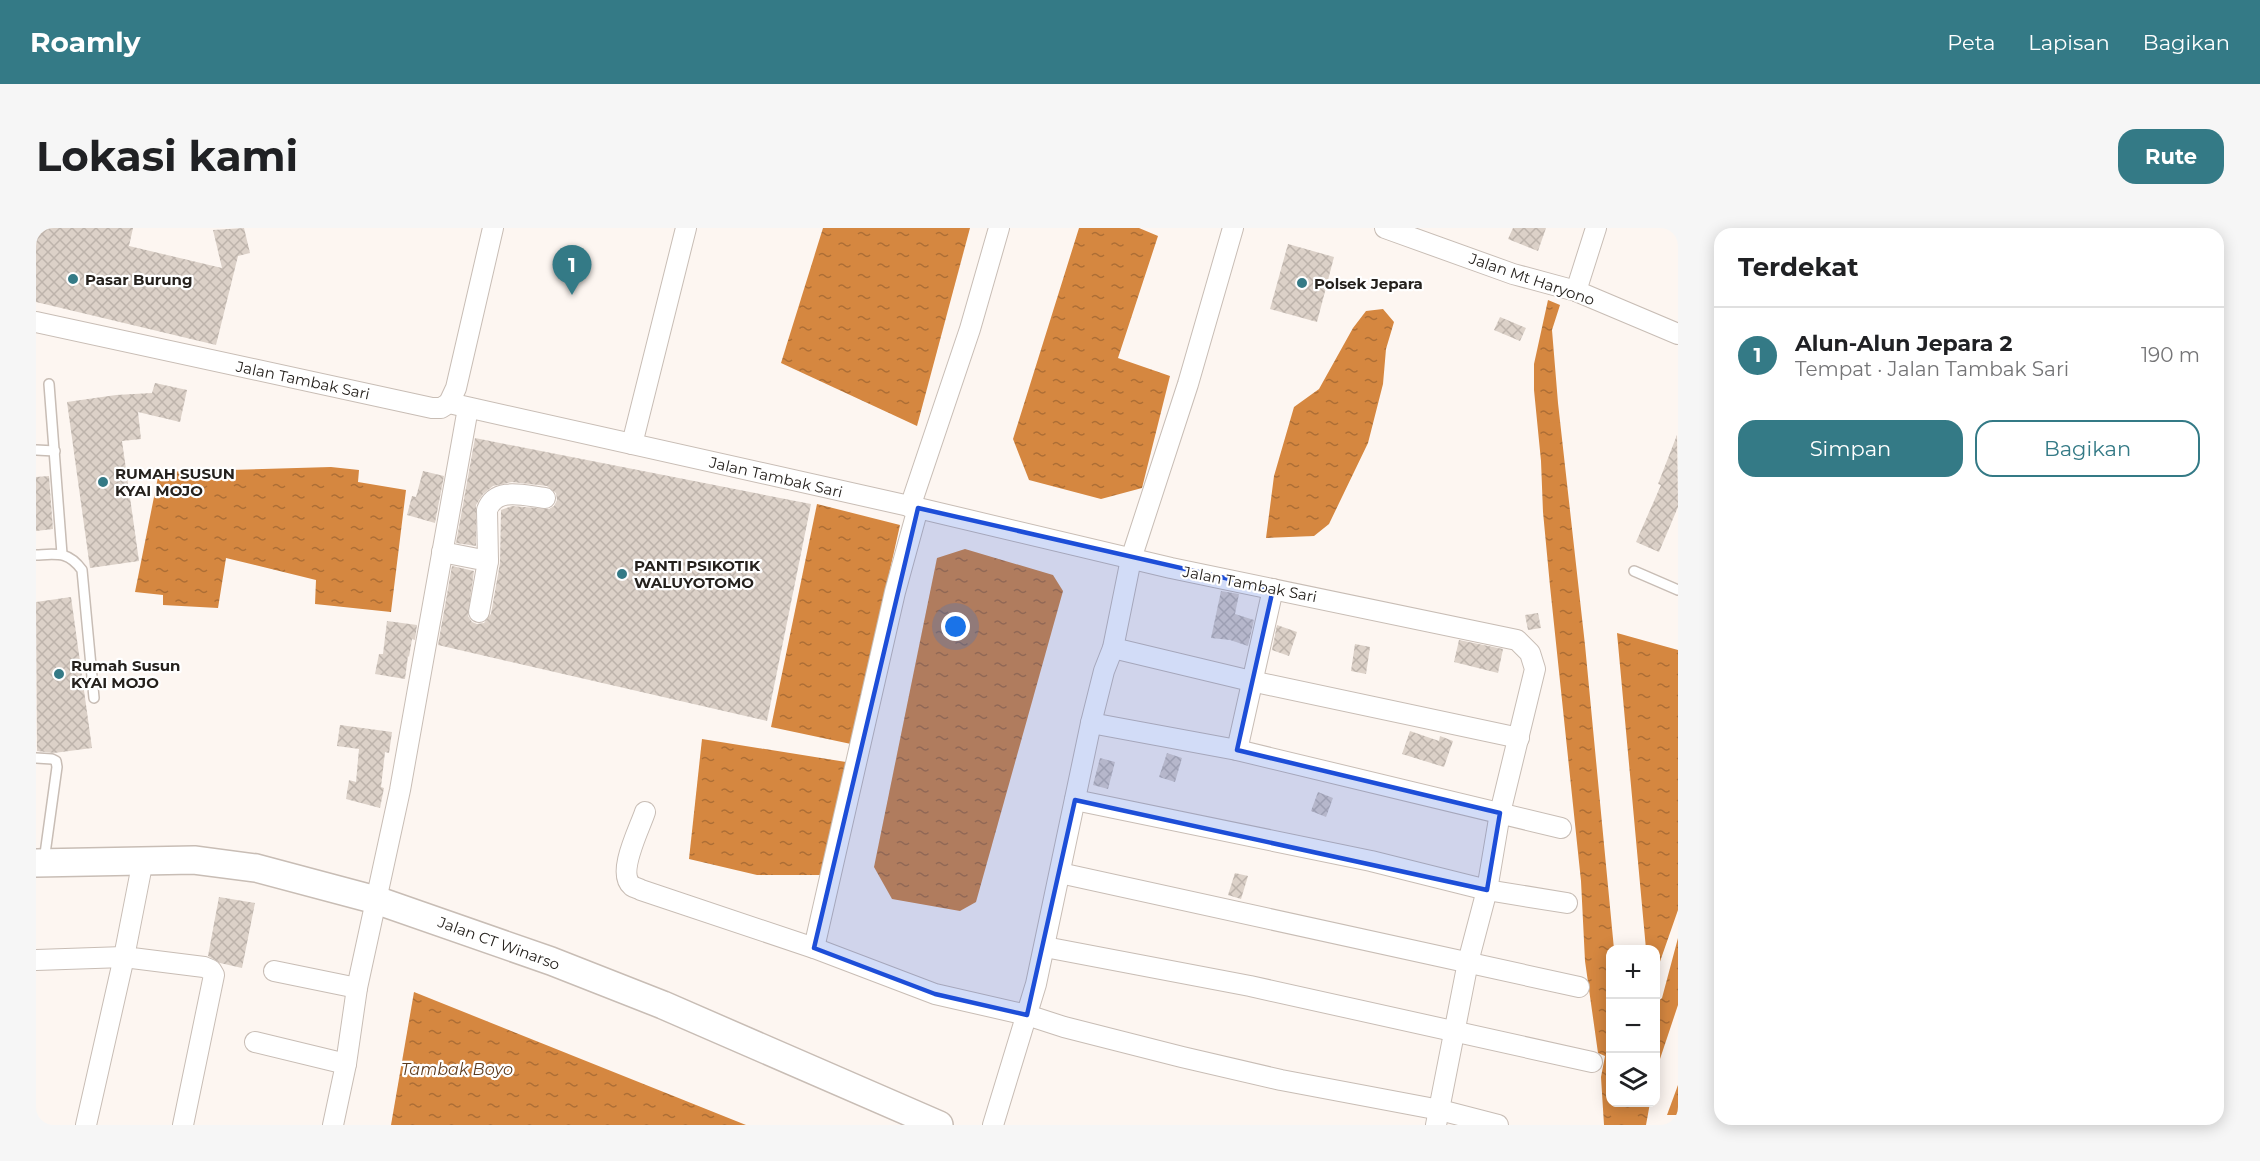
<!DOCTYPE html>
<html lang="id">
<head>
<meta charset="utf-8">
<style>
  :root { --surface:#fff; --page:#f6f6f6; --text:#202124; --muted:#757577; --line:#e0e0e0; --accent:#347a86 }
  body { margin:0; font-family:Montserrat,sans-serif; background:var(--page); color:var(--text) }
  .controls { position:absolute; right:18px; bottom:18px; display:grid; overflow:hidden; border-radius:12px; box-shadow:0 3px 15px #0003 }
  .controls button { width:54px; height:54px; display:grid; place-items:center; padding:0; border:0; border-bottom:2px solid var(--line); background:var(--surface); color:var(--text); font:30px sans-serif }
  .you { position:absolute; left:920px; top:399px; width:21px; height:21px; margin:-15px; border:4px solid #fff; border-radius:50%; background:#1a73e8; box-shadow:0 0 0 9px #1a73e833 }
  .badge { display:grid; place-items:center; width:39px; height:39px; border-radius:50%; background:var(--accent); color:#fff; font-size:20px; font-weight:700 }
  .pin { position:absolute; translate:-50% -50px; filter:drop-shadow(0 2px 3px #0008) }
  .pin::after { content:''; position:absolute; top:32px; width:21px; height:18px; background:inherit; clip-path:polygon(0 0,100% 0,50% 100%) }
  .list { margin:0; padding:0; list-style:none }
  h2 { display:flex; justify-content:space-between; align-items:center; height:78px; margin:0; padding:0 24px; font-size:26px }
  h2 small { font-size:20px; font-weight:400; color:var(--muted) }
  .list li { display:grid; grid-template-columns:39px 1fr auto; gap:18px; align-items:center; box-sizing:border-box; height:96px; padding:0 24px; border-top:2px solid var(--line) }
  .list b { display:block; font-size:22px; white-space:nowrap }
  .list p { margin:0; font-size:20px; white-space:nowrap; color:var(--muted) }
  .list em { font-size:20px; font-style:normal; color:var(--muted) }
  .actions { display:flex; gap:12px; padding:18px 24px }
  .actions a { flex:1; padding:14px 0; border:2px solid var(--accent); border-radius:18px; text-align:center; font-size:21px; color:var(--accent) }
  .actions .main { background:var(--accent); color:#fff }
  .icon { flex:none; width:33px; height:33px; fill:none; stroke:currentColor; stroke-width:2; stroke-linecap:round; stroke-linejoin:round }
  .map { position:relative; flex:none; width:1642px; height:897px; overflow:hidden; border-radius:18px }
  header { display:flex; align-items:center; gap:36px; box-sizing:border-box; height:84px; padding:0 30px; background:var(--accent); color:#fff }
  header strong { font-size:28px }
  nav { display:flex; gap:33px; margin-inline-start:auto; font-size:21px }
  .intro { display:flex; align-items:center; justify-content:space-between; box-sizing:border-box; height:144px; padding:0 36px }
  h1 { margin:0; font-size:42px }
  .button { padding:15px 27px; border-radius:18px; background:var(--accent); color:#fff; font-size:21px; font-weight:700 }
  main { display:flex; gap:36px; padding:0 36px }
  aside { flex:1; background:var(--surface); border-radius:18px; box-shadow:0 3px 15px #0003 }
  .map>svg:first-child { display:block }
</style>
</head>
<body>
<header>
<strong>Roamly</strong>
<nav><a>Peta</a><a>Lapisan</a><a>Bagikan</a></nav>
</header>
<div class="intro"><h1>Lokasi kami</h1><a class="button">Rute</a></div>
<main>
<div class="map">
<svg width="1642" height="897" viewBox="0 0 1642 897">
  <defs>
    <pattern id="water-ripples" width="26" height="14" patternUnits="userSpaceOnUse" patternTransform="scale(1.5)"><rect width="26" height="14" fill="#d58740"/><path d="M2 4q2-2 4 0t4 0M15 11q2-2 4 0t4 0" fill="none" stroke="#ad6e35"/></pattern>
    <pattern id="building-cross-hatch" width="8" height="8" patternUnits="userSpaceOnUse" patternTransform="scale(1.5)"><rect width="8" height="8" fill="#dcd1c8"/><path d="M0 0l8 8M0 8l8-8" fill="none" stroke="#bdb3ab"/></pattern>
  </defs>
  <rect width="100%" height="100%" fill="#fdf6f1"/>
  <g fill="url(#water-ripples)">
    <path d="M 787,0 L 934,0 L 881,198 L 745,135 Z"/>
    <path d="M 1043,0 L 1103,0 L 1122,8 L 1082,130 L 1134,148 L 1106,260 L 1065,271 L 993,252 L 977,211 Z"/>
    <path d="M 1512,72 L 1524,77 L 1516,102 L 1522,175 L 1549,417 L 1578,721 L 1574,722 L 1574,874 L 1614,875 L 1610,897 L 1568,897 L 1565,849 L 1569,828 L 1562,825 L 1549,733 L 1545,653 L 1514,358 L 1507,284 L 1505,233 L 1498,162 L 1498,136 Z"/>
    <path d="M 1347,81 L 1358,94 L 1350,121 L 1347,156 L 1332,215 L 1293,296 L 1278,308 L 1230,310 L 1238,248 L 1258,179 L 1283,161 L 1317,100 L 1330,83 Z"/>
    <path d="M 295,239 L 323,242 L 322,254 L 370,262 L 355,384 L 279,376 L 280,352 L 190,330 L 182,380 L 127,377 L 127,367 L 99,364 L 123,244 Z"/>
    <path d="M 781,276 L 864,297 L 815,516 L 735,499 Z"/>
    <path d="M 929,321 L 1017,347 L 1027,363 L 940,674 L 924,683 L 856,671 L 838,639 L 901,330 Z"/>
    <path d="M 1581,405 L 1642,422 L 1642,682 L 1620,745 L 1620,722 L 1610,721 Z"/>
    <path d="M 666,511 L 810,534 L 785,647 L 721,647 L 653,631 Z"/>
    <path d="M 1642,710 L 1642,777 L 1620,843 L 1620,775 L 1626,770 Z"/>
    <path d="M 378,764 L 710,897 L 355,897 Z"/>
    <path d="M 1642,857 L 1642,887 L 1631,887 Z"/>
  </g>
  <g fill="url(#building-cross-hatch)">
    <path d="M 0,0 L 97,0 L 93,18 L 186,40 L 177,2 L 208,0 L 214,25 L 202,28 L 180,117 L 0,74 Z"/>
    <path d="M 1477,0 L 1510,0 L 1502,23 L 1472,11 Z"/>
    <path d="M 1252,16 L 1298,29 L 1281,94 L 1234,81 Z"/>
    <path d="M 1464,89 L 1490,100 L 1484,113 L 1458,102 Z"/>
    <path d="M 119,155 L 151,162 L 144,194 L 102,184 L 105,211 L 86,213 L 103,333 L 54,340 L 31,174 L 80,167 L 116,165 Z"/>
    <path d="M 1641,207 L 1642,279 L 1623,324 L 1600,314 L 1625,257 L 1622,256 Z"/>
    <path d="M 439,210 L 775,276 L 731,493 L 402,417 L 416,338 L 438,343 L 432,388 L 436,394 L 441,396 L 448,395 L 455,386 L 464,335 L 465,282 L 476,278 L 513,281 L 518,278 L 521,272 L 520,265 L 511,258 L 476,254 L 457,258 L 447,266 L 440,277 L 440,318 L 420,315 Z"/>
    <path d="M 387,243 L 408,248 L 399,295 L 371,287 L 376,268 L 380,269 Z"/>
    <path d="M 13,248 L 17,301 L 0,303 L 0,249 Z"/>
    <path d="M 1185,363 L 1203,366 L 1199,386 L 1218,392 L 1212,418 L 1194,412 L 1175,410 Z"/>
    <path d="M 35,369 L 56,520 L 18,525 L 1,523 L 0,374 Z"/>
    <path d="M 1502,385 L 1505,400 L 1492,402 L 1489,387 Z"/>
    <path d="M 351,393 L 381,397 L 379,412 L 376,411 L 373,429 L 372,428 L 369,451 L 339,446 L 343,426 L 347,426 Z"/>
    <path d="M 1241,397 L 1261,404 L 1253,428 L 1236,422 Z"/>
    <path d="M 1423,412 L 1467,421 L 1462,445 L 1418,434 Z"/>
    <path d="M 1319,416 L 1334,419 L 1330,446 L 1315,443 Z"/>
    <path d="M 304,497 L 356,504 L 353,525 L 349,524 L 345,559 L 348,560 L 344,580 L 310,571 L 313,552 L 320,554 L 323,521 L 301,518 Z"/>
    <path d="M 1374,503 L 1403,513 L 1404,508 L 1417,513 L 1408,539 L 1366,526 Z"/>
    <path d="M 1131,525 L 1146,530 L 1139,554 L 1123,549 Z"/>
    <path d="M 1064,530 L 1079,534 L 1072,561 L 1057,557 Z"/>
    <path d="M 1282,564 L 1297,570 L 1290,589 L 1275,583 Z"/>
    <path d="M 1199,645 L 1212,648 L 1205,671 L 1192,667 Z"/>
    <path d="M 183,669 L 219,675 L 206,740 L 184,735 L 172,728 Z"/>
  </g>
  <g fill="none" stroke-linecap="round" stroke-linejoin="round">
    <defs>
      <g id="lane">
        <path d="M 13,156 L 26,326"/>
        <path d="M 0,222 L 19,223"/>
        <path d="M 0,327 C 21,326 32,323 46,342 L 58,470"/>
        <path d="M 1598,343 L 1642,362"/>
        <path d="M 0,530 L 16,531 L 20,533 L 21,539 L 8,633"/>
      </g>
      <g id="street">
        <path d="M 1349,0 L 1477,46 L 1540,63 L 1642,106"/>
        <path d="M 1540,63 L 1560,0"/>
        <path d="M 0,94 L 396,180 L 405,180 L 413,175 L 882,280 L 1135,340 L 1481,412 L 1494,425 L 1499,441 L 1464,585 L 1451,662 L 1432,734 L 1400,897"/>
        <path d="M 413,175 L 420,160 L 457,0"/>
        <path d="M 596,216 L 650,0"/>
        <path d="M 874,279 L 934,101 L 963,0"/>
        <path d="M 406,324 L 452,333 L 443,384"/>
        <path d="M 452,333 L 451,282 C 460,258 489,268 509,270"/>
        <path d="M 1077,420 L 1215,453 L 1483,510"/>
        <path d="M 1055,495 L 1201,522 L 1525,600"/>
        <path d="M 1201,522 L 1237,361"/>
        <path d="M 1039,572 L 1335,633 L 1451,662 L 1531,675"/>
        <path d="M 609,584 C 604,600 580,645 596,658 C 599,660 602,660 605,662 L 778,720 L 899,766 L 991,787 L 1028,799 L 1146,829 L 1245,852 L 1404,882 L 1462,897"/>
        <path d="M 107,632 L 88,729 L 168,739 L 175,742 L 178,747 L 147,897"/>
        <path d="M 1024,645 L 1543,759"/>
        <path d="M 1009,719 L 1214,758 L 1556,834"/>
        <path d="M 778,720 L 859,364 L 882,280"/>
        <path d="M 0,732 L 88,729 L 50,897"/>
        <path d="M 238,743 L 321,760"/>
        <path d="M 219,814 L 310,836"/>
        <path d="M 297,897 L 310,836 L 321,760 L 364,562 L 432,180"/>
        <path d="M 957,897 L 1000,756 L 1055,495 L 1068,443 L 1077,420 L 1095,331 L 1152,156 L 1197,0"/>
      </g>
      <path id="secondary" d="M 0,635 L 158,632 L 220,640 L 340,672 L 515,733 L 627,777 L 903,897"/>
    </defs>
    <use href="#lane" stroke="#c8bdb5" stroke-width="12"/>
    <use href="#street" stroke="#c8bdb5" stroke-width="22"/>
    <use href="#secondary" stroke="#c8bdb5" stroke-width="30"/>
    <use href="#lane" stroke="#fff" stroke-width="9"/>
    <use href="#street" stroke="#fff" stroke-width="20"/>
    <use href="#secondary" stroke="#fff" stroke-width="27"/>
  </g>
  <path fill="#1d4ed8" fill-opacity="0.2" stroke="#1d4ed8" stroke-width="4.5" stroke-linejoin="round" d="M 882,280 L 1237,361 L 1201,522 L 1464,585 L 1451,662 L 1039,572 L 991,787 L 899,766 L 778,720 Z"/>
  <g fill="#347a86" stroke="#fff" stroke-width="2">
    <circle cx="37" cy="51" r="6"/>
    <circle cx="1266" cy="55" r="6"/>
    <circle cx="67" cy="254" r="6"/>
    <circle cx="586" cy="346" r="6"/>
    <circle cx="23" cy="446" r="6"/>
  </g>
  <g text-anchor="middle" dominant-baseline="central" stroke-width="4.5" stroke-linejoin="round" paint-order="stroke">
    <g font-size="15" font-weight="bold" fill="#25211d" stroke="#fff" text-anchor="start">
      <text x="49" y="51">Pasar Burung</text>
      <text x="1278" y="55">Polsek Jepara</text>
      <text x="79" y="245">RUMAH SUSUN<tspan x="79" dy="17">KYAI MOJO</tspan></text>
      <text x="598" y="337">PANTI PSIKOTIK<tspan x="598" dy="17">WALUYOTOMO</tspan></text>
      <text x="35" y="437">Rumah Susun<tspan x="35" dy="17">KYAI MOJO</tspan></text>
    </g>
    <g font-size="15" fill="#25211d" stroke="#fff">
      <text transform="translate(1496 51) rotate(19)">Jalan Mt Haryono</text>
      <text transform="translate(267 152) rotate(12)">Jalan Tambak Sari</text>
      <text transform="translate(740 249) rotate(13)">Jalan Tambak Sari</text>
      <text transform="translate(1214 356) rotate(11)">Jalan Tambak Sari</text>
      <text transform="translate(463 715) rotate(20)">Jalan CT Winarso</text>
    </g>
    <g font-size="16" font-style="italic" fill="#5c3b1e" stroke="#fff">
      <text x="421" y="841">Tambak Boyo</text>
    </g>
  </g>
</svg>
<div class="controls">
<button>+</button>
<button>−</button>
<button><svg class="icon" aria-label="layers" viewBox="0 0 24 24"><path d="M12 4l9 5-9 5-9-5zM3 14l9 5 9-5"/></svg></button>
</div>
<div class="you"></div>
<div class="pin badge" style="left:536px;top:67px">1</div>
</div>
<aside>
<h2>Terdekat<small></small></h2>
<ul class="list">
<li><span class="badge">1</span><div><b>Alun-Alun Jepara 2</b><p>Tempat · Jalan Tambak Sari</p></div><em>190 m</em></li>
</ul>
<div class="actions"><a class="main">Simpan</a><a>Bagikan</a></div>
</aside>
</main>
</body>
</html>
